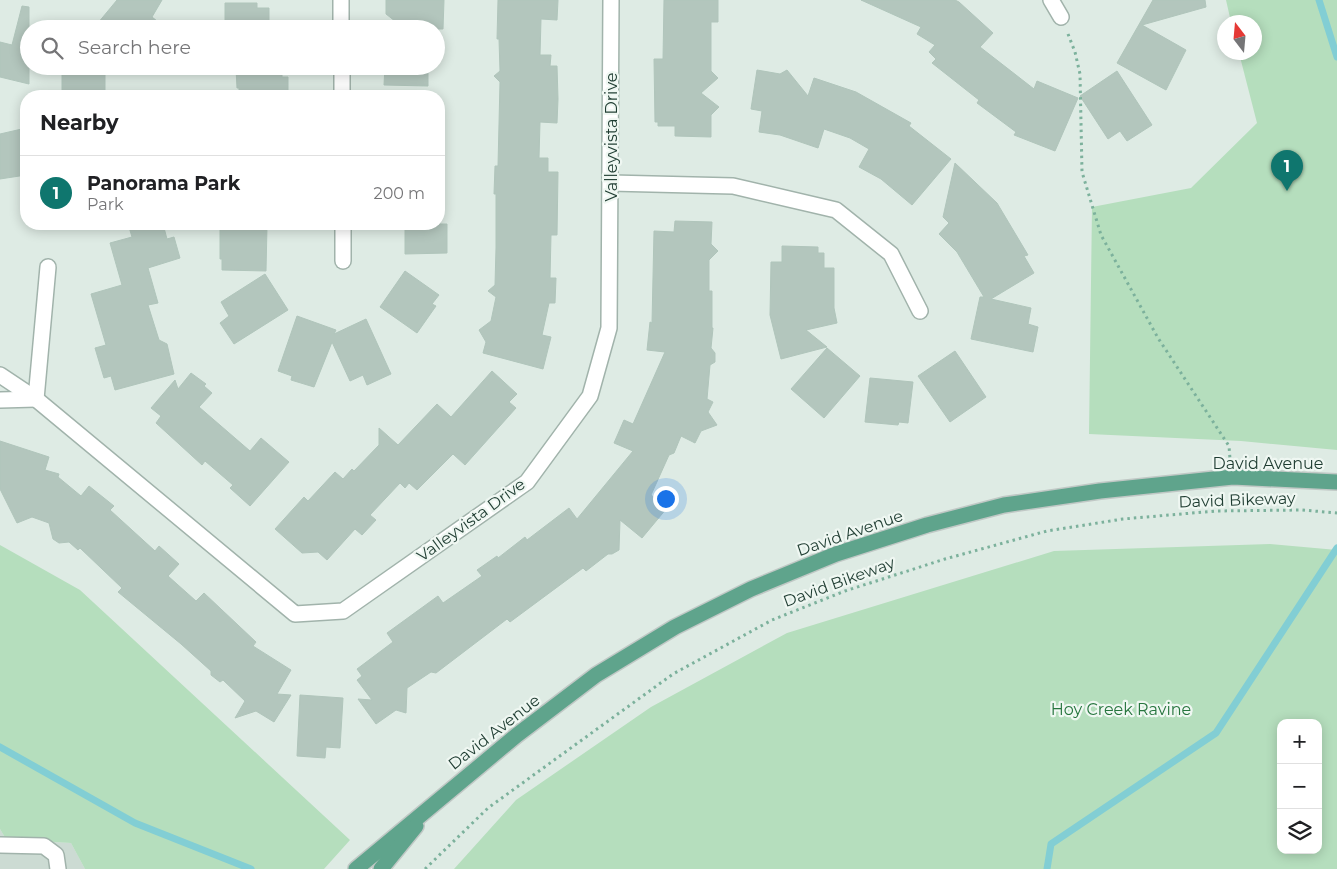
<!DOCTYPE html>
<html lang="en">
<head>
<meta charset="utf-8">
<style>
  :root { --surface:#fff; --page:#f2f2f2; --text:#202124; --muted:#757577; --line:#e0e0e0; --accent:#0f766e }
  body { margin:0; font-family:Montserrat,sans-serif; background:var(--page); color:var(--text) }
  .controls { position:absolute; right:15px; bottom:15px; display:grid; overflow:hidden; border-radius:10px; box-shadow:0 2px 12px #0003 }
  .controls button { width:45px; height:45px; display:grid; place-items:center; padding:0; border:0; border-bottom:1px solid var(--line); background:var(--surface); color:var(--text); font:25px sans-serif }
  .compass { position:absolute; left:1217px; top:15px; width:45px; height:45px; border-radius:50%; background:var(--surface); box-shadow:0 2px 12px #0003; rotate:344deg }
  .you { position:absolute; left:665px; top:498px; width:18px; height:18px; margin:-12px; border:4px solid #fff; border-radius:50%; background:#1a73e8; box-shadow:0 0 0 8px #1a73e833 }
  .badge { display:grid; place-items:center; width:32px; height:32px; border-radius:50%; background:var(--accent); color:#fff; font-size:16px; font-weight:700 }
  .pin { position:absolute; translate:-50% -41px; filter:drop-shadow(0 1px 2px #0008) }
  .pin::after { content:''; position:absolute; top:26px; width:18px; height:15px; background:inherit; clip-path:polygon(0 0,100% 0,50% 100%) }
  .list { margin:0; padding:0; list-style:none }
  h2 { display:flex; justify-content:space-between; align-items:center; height:65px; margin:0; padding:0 20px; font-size:21px }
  h2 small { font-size:16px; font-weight:400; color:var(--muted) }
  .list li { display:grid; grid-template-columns:32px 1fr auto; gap:15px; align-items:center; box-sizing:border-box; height:75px; padding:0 20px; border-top:1px solid var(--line) }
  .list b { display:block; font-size:19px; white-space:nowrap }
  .list p { margin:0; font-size:16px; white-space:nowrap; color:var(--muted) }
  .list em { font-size:16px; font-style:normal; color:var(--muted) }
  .icon { flex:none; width:28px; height:28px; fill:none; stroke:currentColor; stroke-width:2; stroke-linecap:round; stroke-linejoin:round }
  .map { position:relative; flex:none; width:1337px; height:869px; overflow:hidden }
  .search { position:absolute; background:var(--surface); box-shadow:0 2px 12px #0003; left:20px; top:20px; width:425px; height:55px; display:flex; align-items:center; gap:12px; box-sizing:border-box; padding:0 18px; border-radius:28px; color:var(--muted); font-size:19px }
  .panel { position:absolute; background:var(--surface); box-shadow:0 2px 12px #0003; left:20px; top:90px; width:425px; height:140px; border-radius:20px }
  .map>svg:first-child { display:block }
</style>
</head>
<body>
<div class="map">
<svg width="1337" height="869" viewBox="0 0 1337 869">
  <rect width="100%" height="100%" fill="#deebe4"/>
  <path fill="#ccdbd3" d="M 0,829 L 6,839 L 71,843 L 85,869 L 0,869 Z"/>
  <g fill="#b5debd" fill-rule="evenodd">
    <path d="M 1226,0 L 1337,0 L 1337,450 L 1241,441 L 1089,434 L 1092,207 L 1191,188 L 1257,123 L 1239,53 L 1254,52 L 1254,22 L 1231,22 Z"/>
    <path d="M 1270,544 L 1337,550 L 1337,869 L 454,869 L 516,800 L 651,707 L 787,633 L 1054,551 ZM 1281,723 L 1318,723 L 1318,850 L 1281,850 Z"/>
    <path d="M 0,545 L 80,590 L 350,840 L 324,869 L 85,869 L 71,843 L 6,839 L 0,829 Z"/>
  </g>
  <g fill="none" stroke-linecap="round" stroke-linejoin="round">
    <g stroke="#82ced4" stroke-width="7">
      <path d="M 1319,0 L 1337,57"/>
      <path d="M 0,747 L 135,823 L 251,869"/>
      <path d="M 1047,869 L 1051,844 L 1216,733 L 1337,548"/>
    </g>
  </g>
  <g fill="#b3c6bd" stroke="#b0c5bb">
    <path d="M 117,0 L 162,0 L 152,17 L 167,29 L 93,29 Z"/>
    <path d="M 386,0 L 444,0 L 443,29 L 405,29 L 386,14 Z"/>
    <path d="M 498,0 L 558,0 L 557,20 L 541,19 L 540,55 L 551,55 L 550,66 L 557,66 L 558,99 L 557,123 L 540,122 L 539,158 L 548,158 L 548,172 L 558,172 L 557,235 L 551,235 L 550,278 L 556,278 L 555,303 L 549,303 L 542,335 L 551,337 L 543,369 L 483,353 L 486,342 L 479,330 L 491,321 L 496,297 L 488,291 L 495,285 L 496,248 L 496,194 L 494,194 L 495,166 L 498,166 L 500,82 L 494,76 L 500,71 L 499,39 L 497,39 Z"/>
    <path d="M 664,0 L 718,0 L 718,22 L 711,22 L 711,71 L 718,78 L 701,93 L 719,107 L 711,115 L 711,137 L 675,136 L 675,126 L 658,126 L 658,122 L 655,122 L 654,59 L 663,59 Z"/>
    <path d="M 861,0 L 955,0 L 959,2 L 993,33 L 980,47 L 1034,89 L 1037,81 L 1078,98 L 1055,151 L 1014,135 L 1016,132 L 977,103 L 979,100 L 932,63 L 936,59 L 929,52 L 935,45 L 917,34 L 921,27 Z"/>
    <path d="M 1153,0 L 1205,0 L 1206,7 L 1142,25 L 1186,50 L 1166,90 L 1117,63 Z"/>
    <path d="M 225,3 L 257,3 L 257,8 L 269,8 L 269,29 L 225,29 Z"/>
    <path d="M 22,6 L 29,7 L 29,84 L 0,77 L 0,42 L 12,45 Z"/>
    <rect x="62" y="66" width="43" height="24"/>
    <path d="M 240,66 L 276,66 L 276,68 L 282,68 L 282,77 L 288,77 L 288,96 L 239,96 L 239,88 L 237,88 L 236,68 L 240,68 Z"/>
    <path d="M 385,66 L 428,66 L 428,86 L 384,85 Z"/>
    <path d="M 757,70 L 780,74 L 787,70 L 808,96 L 814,78 L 856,92 L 911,123 L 909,126 L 951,159 L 912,205 L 881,179 L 859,167 L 869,149 L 850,138 L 824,129 L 818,148 L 780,135 L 759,132 L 762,111 L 751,109 Z"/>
    <path d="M 1117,71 L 1152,125 L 1127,141 L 1120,131 L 1108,139 L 1080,96 Z"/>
    <path d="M 26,128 L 26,175 L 0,179 L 0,134 Z"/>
    <path d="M 955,163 L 997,203 L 1028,255 L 1024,256 L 1034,273 L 991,299 L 1031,308 L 1028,324 L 1038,327 L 1033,352 L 971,339 L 980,297 L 984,297 L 957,252 L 939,234 L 949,223 L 943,217 Z"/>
    <path d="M 675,221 L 712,222 L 711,244 L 718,251 L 709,260 L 709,291 L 712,291 L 712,328 L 713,328 L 711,348 L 715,353 L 715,362 L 710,365 L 707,399 L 713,402 L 708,412 L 717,425 L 701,431 L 695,443 L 681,436 L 674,453 L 669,455 L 651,495 L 667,508 L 642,538 L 620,520 L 619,550 L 612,554 L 608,554 L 586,571 L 583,568 L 510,622 L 507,619 L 436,673 L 431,672 L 407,688 L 406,713 L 396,710 L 376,724 L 358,699 L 372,700 L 357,680 L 362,676 L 357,669 L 393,642 L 387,633 L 438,596 L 443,603 L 482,576 L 477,570 L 497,556 L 498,558 L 525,537 L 527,540 L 569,508 L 577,519 L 633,451 L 614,443 L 624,420 L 633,424 L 665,352 L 647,350 L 650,322 L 652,323 L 654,231 L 674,232 Z"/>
    <path d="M 140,224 L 163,224 L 167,239 L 174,237 L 180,258 L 148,268 L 158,303 L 148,305 L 159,340 L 167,344 L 174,374 L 115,390 L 111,376 L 104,378 L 95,348 L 106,345 L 91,294 L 122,285 L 110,243 L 132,237 L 129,227 Z"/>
    <path d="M 405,224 L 447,224 L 447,253 L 405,254 Z"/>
    <path d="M 220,226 L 267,226 L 266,271 L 222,270 L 222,259 L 220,259 Z"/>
    <path d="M 782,246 L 818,247 L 818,253 L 824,253 L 824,268 L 834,268 L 834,308 L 837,323 L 806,330 L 827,347 L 781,359 L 770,315 L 771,262 L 782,262 Z"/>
    <path d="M 405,271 L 439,295 L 432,304 L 436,306 L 417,333 L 380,307 Z"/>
    <path d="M 265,274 L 288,310 L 234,344 L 220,323 L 229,316 L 221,302 Z"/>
    <path d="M 297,316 L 336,330 L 334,334 L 366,319 L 391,374 L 367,385 L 363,375 L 350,381 L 332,342 L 314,387 L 291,380 L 292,376 L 278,371 Z"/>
    <path d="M 827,348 L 860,376 L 824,418 L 791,389 Z"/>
    <path d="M 955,351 L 986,397 L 950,422 L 918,376 Z"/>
    <path d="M 492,371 L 517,394 L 509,402 L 516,408 L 465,465 L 453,454 L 417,490 L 409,483 L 405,488 L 400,483 L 370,515 L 376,520 L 362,535 L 355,529 L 327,560 L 318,552 L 302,553 L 275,529 L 304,497 L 308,501 L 335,472 L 343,479 L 352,469 L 354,471 L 379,445 L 379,428 L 398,445 L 437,404 L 451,417 Z"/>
    <path d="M 191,373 L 206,384 L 204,386 L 212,393 L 199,407 L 250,451 L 261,438 L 289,462 L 250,506 L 230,488 L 233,485 L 205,461 L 202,465 L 156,423 L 161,416 L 151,408 L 175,380 L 178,389 Z"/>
    <path d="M 870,378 L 913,382 L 908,423 L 899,422 L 898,425 L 865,422 Z"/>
    <path d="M 0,441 L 49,457 L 45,470 L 59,474 L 58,477 L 81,496 L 89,486 L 114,506 L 110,510 L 155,551 L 159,546 L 179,564 L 168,576 L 196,601 L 204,593 L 256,642 L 253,646 L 291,670 L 277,694 L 291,695 L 274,722 L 256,711 L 235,718 L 245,701 L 223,680 L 220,682 L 211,675 L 211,671 L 181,644 L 118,592 L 122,588 L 80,548 L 78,550 L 69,542 L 59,543 L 53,539 L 49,523 L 32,517 L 17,523 L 0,489 Z"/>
    <path d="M 300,695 L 343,698 L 340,748 L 326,747 L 325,758 L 297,756 Z"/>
  </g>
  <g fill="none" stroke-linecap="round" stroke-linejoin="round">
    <defs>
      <g id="minor">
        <path d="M 341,0 L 341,29"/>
        <path d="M 1051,0 L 1061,17"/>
        <path d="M 342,66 L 342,96"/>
        <path d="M 611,183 L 733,186 L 836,210 L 891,254 L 920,311"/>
        <path d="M 343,224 L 343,261"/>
        <path d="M 0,375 L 36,399 L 295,614 L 343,611 L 527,482 L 590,396 L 609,328 L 611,0"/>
        <path d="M 36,399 L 48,267"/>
        <path d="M 0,400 L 36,399"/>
        <path d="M 0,845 L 44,846 L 56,855 L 58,869"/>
      </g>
      <g id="major">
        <path d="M 356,869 L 517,735 L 596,675 L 675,627 L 751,589 L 836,554 L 927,525 L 1004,505 L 1100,491 L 1233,477 L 1337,482"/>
        <path d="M 381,869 L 416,826"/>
      </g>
    </defs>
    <use href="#minor" stroke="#a1b3ab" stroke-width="18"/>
    <use href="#major" stroke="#c0c8c5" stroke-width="18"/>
    <g stroke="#7cb19c" stroke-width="3" stroke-dasharray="2.5 4" stroke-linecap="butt">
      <path d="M 1068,34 L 1075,52 L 1080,74 L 1082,172 L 1101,235 L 1158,338 L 1229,446 L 1230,459"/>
      <path d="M 425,869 L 488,808 L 673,674 L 772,620 L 845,591 L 945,559 L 1047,531 L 1123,519 L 1216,511 L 1302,510 L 1337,513"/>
    </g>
    <use href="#minor" stroke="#fff" stroke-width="15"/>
    <use href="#major" stroke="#5fa48c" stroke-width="15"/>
  </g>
  <g text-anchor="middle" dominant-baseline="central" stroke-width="4.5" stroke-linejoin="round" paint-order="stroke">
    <g font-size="16" fill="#1e3c31" stroke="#eff7f2">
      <text transform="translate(611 137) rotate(-90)">Valleyvista Drive</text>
      <text x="1268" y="463">David Avenue</text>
      <text transform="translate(1237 500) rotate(-2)">David Bikeway</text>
      <text transform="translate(471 520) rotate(-36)">Valleyvista Drive</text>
      <text transform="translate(850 533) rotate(-19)">David Avenue</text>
      <text transform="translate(839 582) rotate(-20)">David Bikeway</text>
      <text transform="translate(494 732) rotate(-38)">David Avenue</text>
    </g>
    <g font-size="16" fill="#26753e" stroke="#eff7f2">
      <text x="1121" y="709">Hoy Creek Ravine</text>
    </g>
  </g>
</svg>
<div class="controls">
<button>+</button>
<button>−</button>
<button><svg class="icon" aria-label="layers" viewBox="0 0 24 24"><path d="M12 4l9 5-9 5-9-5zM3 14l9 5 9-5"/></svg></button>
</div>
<svg class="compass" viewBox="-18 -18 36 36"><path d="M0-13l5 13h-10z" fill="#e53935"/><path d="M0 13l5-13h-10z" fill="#757577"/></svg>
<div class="you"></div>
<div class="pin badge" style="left:1287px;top:191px">1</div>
<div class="search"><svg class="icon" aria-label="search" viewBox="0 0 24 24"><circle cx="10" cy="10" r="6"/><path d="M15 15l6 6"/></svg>Search here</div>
<section class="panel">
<h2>Nearby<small></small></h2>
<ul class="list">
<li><span class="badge">1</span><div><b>Panorama Park</b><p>Park</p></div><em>200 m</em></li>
</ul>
</section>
</div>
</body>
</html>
